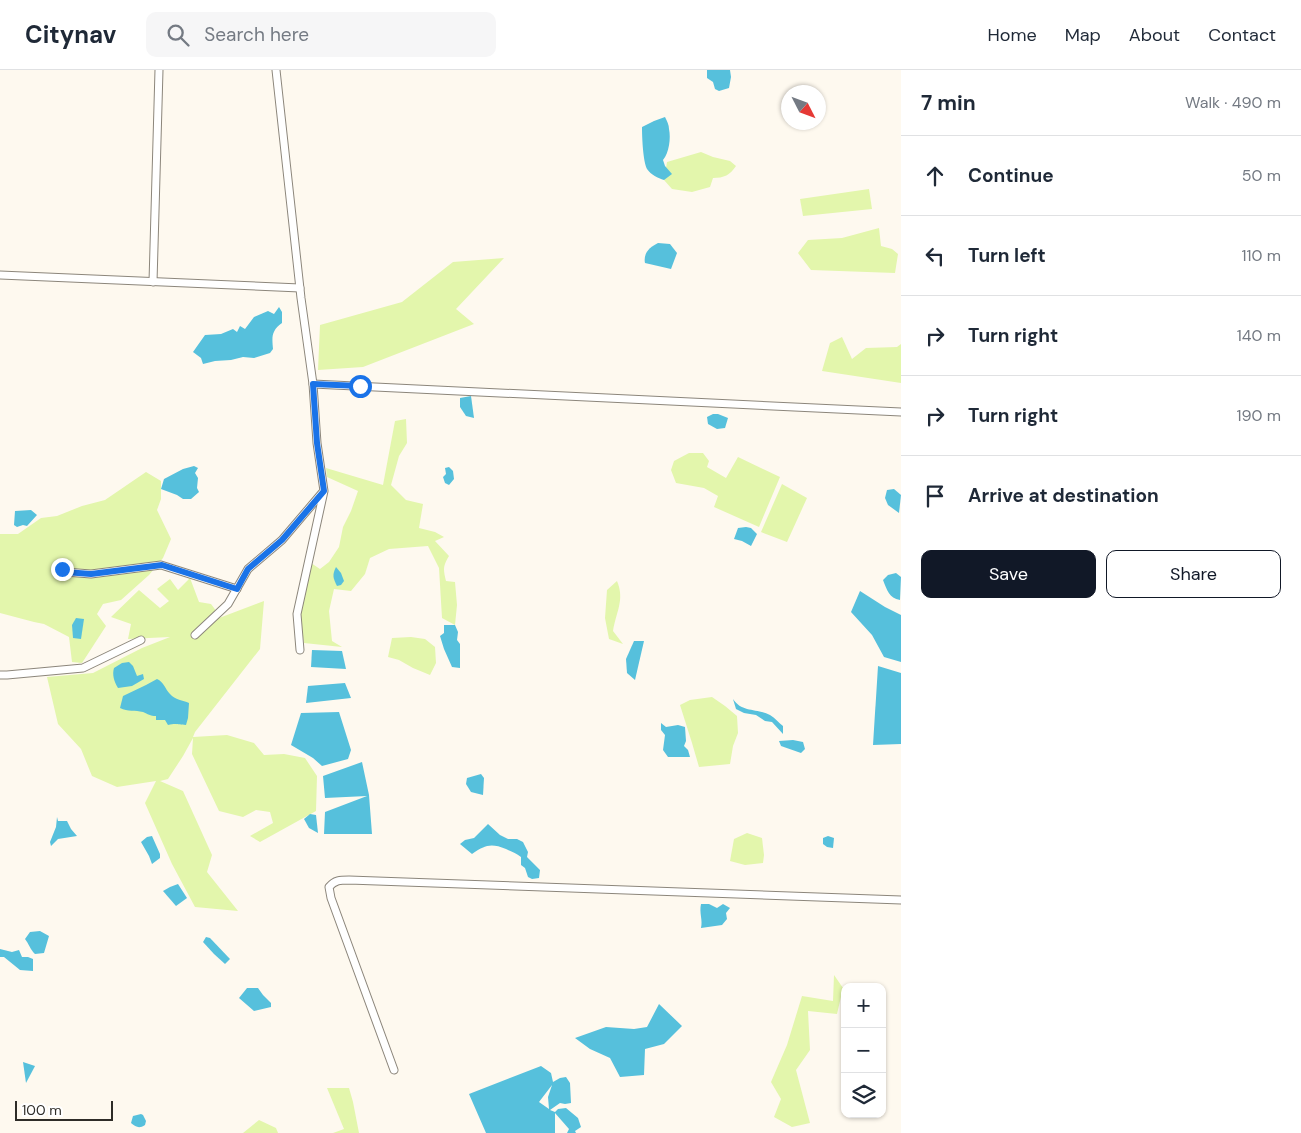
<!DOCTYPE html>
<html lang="en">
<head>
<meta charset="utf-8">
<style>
  :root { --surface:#fff; --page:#f6f6f7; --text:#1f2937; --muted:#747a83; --line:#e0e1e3; --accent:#111827 }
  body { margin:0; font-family:"DM Sans",sans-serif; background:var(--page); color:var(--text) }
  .controls { position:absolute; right:15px; bottom:15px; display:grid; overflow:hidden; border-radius:10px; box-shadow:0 1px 4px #0004 }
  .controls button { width:45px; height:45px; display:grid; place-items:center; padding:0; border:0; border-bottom:1px solid var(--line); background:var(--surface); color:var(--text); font:25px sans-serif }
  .compass { position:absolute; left:781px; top:15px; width:45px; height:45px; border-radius:50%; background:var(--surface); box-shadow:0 1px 4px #0004; rotate:132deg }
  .scale { position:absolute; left:15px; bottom:12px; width:98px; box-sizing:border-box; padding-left:5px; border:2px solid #2e2c27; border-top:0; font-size:14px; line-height:18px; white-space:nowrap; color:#2e2c27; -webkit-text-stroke:4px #fff; paint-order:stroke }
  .stop { position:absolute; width:15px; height:15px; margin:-11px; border:4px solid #1a73e8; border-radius:50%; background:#fff }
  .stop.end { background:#1a73e8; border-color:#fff; box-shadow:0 1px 5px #0008 }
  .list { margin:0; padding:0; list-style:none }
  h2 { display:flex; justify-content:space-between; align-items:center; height:65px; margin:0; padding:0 20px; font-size:21px }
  h2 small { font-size:16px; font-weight:400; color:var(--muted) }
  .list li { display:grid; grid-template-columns:32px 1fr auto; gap:15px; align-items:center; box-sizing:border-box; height:80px; padding:0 20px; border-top:1px solid var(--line) }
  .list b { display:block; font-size:19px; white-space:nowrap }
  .list em { font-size:16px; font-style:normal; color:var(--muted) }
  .actions { display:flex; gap:10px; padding:15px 20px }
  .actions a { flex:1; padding:11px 0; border:1px solid var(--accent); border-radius:10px; text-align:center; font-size:18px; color:var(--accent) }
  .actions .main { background:var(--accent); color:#fff }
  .icon { flex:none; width:28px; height:28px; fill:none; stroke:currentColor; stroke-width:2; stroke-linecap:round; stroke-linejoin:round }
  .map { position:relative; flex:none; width:901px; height:1063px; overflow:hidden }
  header { display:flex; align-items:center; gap:30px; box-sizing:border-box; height:70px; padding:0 25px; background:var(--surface); border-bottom:1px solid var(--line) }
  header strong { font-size:24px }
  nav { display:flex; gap:28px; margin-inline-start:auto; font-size:18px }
  .search { width:350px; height:45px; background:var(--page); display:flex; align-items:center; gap:12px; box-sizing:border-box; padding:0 18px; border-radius:10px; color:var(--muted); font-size:19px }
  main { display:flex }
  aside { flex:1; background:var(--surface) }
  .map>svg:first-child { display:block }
</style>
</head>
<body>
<header>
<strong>Citynav</strong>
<div class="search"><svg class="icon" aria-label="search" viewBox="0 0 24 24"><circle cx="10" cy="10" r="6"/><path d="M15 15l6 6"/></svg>Search here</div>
<nav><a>Home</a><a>Map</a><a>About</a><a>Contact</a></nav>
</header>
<main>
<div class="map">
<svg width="901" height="1063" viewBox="0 0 901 1063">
  <rect width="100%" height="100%" fill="#fef9ef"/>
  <g fill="#e3f6ac">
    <path d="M 701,82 L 713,87 L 730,91 L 736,96 C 730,105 724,108 713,108 L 710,117 L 692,122 L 672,119 L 664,110 L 667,92 Z"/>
    <path d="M 869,119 L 872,139 L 803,146 L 800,129 Z"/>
    <path d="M 879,158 L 881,176 L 892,179 L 898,184 L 895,203 L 811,200 L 798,183 L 808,170 L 842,168 Z"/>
    <path d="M 504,188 L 456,239 L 474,254 L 363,297 L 318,300 L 320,255 L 402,232 L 453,192 Z"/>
    <path d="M 842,267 L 852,289 L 866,278 L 897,277 L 901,274 L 901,313 L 822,301 L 830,273 Z"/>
    <path d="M 406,349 L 407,373 L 399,386 L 391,415 L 406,430 L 423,434 L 419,458 L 435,462 L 444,467 L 435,471 L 449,486 C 443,496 443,499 446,511 L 455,512 L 457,535 L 455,555 L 442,548 L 439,498 L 428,476 L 389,479 L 370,488 L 365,504 L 351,521 L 334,519 L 329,541 L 332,571 L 342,577 L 304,573 L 298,539 L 311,493 L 320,499 L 329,492 L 339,477 L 343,457 L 351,441 L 358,421 L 327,407 L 326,398 L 383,415 L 395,351 Z"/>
    <path d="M 689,383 L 703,383 L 709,391 L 707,397 L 726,408 L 738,387 L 780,407 L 759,457 L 714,437 L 718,426 L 704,418 L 676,413 L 671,400 L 674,391 Z"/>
    <path d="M 146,402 L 161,411 L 161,429 L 157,440 L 171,469 L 163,488 L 149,505 L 121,530 L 103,534 L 97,544 L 106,556 L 82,593 L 72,592 L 69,567 L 44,554 L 34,552 L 0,543 L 0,464 L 18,464 L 41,448 L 57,446 L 82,436 L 105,430 Z"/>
    <path d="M 782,414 L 807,428 L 787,472 L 761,462 Z"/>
    <path d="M 190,508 L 199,532 L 211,534 L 217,542 L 206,553 L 264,531 L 260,579 L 195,662 L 193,667 L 227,665 L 254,673 L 264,685 L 284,684 L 305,688 L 317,706 L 316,741 L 260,772 L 250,766 L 273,753 L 270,742 L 256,740 L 243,747 L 219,741 L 192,684 L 193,668 L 183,686 L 168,709 L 160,711 L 183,721 L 212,785 L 207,802 L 238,841 L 195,837 L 172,794 L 145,733 L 156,711 L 117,717 L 92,706 L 81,679 L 58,654 L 47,607 L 93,603 L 142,578 L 170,567 L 128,569 L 131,554 L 111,547 L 139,520 L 160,538 L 169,531 L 157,519 L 170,509 L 178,520 Z"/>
    <path d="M 617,511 C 625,530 616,542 613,561 L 623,574 L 609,569 L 605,548 L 607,520 Z"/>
    <path d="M 411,567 L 425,569 L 435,577 L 436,593 L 430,605 L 413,598 L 399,590 L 388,587 L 392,568 Z"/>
    <path d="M 712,627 L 725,636 L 737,646 L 738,663 L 733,676 L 730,694 L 699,697 L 692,673 L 680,635 L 690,630 Z"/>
    <path d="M 747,763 L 762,768 L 764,785 L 763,793 L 745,795 L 730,791 L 734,769 Z"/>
    <path d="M 834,905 L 843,918 L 837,944 L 808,941 L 810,980 L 796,1000 L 810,1053 L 792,1057 L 774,1047 L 781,1029 L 771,1012 L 787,975 L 802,926 L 833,931 Z"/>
    <path d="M 327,1018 L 349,1018 L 353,1032 L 359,1063 L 333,1063 L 344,1059 Z"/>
    <path d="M 259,1050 L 276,1058 L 278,1063 L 243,1063 Z"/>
  </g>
  <g fill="#56c0dc" fill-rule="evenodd">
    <path d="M 707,0 L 730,0 L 731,7 L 729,18 L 719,21 L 715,19 L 713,12 L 707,8 Z"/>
    <path d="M 665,47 C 667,51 669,55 669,59 C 671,68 669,83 663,90 L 665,96 L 672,104 L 664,110 C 658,108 651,105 647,99 C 643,91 642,67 642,57 L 654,51 Z"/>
    <path d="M 658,173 L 670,174 L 677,183 L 671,199 L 645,193 C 643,183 650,177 658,173 Z"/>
    <path d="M 279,237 L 282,242 L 282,253 C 271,261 272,267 273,279 L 270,283 L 254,288 L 243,287 L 231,290 L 215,291 L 203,294 L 201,288 L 193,282 L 205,265 L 221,264 L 233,259 L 237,262 L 240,256 L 245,259 L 254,247 L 268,241 L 274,244 Z"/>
    <path d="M 471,326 L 474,348 L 466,346 L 460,337 L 460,328 Z"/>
    <path d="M 713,344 L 718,344 L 728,348 L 725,358 L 717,359 L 708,354 L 707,347 Z"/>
    <path d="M 194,396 L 198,398 L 195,403 L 198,408 L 197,418 L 199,422 L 191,429 L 183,429 L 177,425 L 161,419 L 164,409 L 183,399 Z"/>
    <path d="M 449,397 L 453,401 L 454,409 L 449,415 L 445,413 L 443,407 L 446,404 L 445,398 Z"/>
    <path d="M 894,419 L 901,425 L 899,443 L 888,435 L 885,428 L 887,420 Z"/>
    <path d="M 31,440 L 37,445 L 27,456 L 23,455 L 17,457 L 14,455 L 15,441 Z"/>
    <path d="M 746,457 L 751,458 L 757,464 L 751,476 L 742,471 L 734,469 L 738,458 Z"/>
    <path d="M 336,497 L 341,503 L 344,511 L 341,515 L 337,516 C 333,508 332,505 336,497 Z"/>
    <path d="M 896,503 L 901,507 L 900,530 C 889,528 887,520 883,510 L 888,505 Z"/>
    <path d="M 860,521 L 885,537 L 901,545 L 901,592 L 884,587 L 872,565 L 851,542 Z"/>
    <path d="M 76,548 L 84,549 L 81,569 L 73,568 L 72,555 Z"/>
    <path d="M 444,555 L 455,555 L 458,562 L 457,570 L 460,574 L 460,598 L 452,597 L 444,579 L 440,566 L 444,563 Z"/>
    <path d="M 634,571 L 644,571 L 635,610 L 627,603 L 626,589 Z"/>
    <path d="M 312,580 L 342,581 L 346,599 L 311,597 Z"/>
    <path d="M 129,592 L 133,596 L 137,606 L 143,604 L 144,609 L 132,616 L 118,618 C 114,611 112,605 114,598 L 122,593 Z"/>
    <path d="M 878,596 L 901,603 L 901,674 L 873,675 Z"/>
    <path d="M 157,609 C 164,612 165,619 170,624 C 175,630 183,630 189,633 L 188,648 L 186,655 C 178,655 177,653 168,655 L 165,650 L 156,650 L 156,646 C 150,646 148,644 143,642 C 135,640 128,642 120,638 L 123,626 L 146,615 Z"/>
    <path d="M 345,613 L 351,628 L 306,633 L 308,616 Z"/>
    <path d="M 733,629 C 742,643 757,638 770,645 C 775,648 779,653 783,656 L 783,664 L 772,652 L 765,651 L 756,645 L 744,643 L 736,639 Z"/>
    <path d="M 339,642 L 351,680 L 348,689 L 322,696 L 313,688 L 291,675 L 301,643 Z"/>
    <path d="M 661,653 L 666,657 L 678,655 L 685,657 L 686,671 L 684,676 L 688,680 L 690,687 L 668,687 L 663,680 L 665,665 L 661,660 Z"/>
    <path d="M 793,670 L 803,672 L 805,679 L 801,683 L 781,676 L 779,671 Z"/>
    <path d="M 362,692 L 369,725 L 372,764 L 324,764 L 325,742 L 367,726 L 325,728 L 323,706 Z"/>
    <path d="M 481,704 L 484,708 L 483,725 L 471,722 L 466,714 L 467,708 Z"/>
    <path d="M 310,744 L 316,745 L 318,763 L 309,758 L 304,749 Z"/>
    <path d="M 57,747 L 58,751 L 67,751 L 71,759 L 77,766 L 58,769 L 51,776 L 50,772 L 56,757 Z"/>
    <path d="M 488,754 L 500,765 L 508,769 L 517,769 L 523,772 L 528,782 L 527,787 L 540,800 L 539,808 L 532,809 L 528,807 L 525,798 L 521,795 L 521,787 C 516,783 512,782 506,779 C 491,773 485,775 472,784 L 460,774 L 465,770 L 474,768 Z"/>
    <path d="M 152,766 L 160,784 L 160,788 L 152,794 L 149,786 L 141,772 L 147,767 Z"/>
    <path d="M 828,766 L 834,768 L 833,778 L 827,777 L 823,774 L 823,768 Z"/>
    <path d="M 178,814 L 187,828 L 176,836 L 163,821 L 170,817 Z"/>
    <path d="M 701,834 L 709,834 L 717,838 L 723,834 L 730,838 L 726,843 L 727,849 L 722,855 L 701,858 C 703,850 699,843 701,834 Z"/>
    <path d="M 40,861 L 49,866 L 44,883 L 35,884 C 30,879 29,874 25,869 L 30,862 Z"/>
    <path d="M 206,867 L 210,868 L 230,889 L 225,894 L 214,884 L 203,872 Z"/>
    <path d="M 0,879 L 12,882 L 19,880 L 22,887 L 28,887 L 33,889 L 33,901 L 20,900 L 4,887 L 0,887 Z"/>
    <path d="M 247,918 L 258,918 L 263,925 L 271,933 L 271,937 L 254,941 L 239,928 Z"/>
    <path d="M 659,934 L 682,956 L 664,974 L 645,979 L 644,1005 L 620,1007 L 610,988 L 590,979 L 575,968 L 606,957 L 634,959 L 647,957 Z"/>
    <path d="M 23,992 L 35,996 L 26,1013 Z"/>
    <path d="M 541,996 L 551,1003 L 553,1012 L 560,1008 L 566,1007 L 570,1013 L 571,1033 L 565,1034 L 560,1033 L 550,1040 L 555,1042 L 558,1039 L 566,1038 L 578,1048 L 581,1057 L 575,1061 L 576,1063 L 567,1063 L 569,1059 L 555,1043 L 555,1063 L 486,1063 L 469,1024 ZM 552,1015 L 548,1027 L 549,1039 L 539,1032 Z"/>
    <path d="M 141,1044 L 143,1045 L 146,1051 L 145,1055 C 139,1059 136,1057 131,1053 L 133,1046 Z"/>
  </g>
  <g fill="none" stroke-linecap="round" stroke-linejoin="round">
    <defs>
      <g id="minor">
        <path d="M 276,0 L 301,228 L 313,314 L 317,373 L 324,421 L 297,544 L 300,580"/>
        <path d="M 0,205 L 300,218"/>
        <path d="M 153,212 L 159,0"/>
        <path d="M 313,314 L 901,342"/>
        <path d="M 62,499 L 65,502 L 91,504 L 161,495 L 237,519"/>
        <path d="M 195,565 L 228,534 L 248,499 L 282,470 L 322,423"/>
        <path d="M 0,605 L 7,605 L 83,598 L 141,570"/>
        <path d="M 394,1000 L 331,828 L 329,817 C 335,810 340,810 349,810 L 901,830"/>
      </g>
    </defs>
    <use href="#minor" stroke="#8c867b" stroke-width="9"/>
    <use href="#minor" stroke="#fff" stroke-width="7"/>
  </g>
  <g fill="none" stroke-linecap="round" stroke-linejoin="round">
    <path stroke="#1a73e8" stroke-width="6" d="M 62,499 L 65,502 L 91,504 L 162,495 L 237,519 L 248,499 L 282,470 L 324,421 L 317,373 L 313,314 L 360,316"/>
  </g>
</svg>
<div class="controls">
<button>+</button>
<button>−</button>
<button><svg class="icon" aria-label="layers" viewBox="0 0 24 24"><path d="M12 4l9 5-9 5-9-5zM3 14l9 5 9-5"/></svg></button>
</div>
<svg class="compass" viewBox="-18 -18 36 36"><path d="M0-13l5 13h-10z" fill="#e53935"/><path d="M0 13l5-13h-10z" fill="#747a83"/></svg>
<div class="scale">100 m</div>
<div class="stop" style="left:360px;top:316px"></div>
<div class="stop end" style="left:62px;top:499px"></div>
</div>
<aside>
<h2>7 min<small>Walk · 490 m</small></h2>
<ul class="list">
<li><svg class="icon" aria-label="ahead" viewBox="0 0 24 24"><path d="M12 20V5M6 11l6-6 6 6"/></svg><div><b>Continue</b></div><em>50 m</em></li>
<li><svg class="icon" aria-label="left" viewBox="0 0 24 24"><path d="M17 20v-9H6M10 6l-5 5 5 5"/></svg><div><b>Turn left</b></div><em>110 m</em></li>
<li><svg class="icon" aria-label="right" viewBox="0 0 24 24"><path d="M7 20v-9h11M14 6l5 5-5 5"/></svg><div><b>Turn right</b></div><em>140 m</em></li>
<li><svg class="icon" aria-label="right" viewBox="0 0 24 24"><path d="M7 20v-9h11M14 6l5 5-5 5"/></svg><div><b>Turn right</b></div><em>190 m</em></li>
<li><svg class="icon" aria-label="arrive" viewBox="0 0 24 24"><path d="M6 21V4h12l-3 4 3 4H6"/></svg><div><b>Arrive at destination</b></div></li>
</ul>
<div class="actions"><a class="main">Save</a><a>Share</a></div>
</aside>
</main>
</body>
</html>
